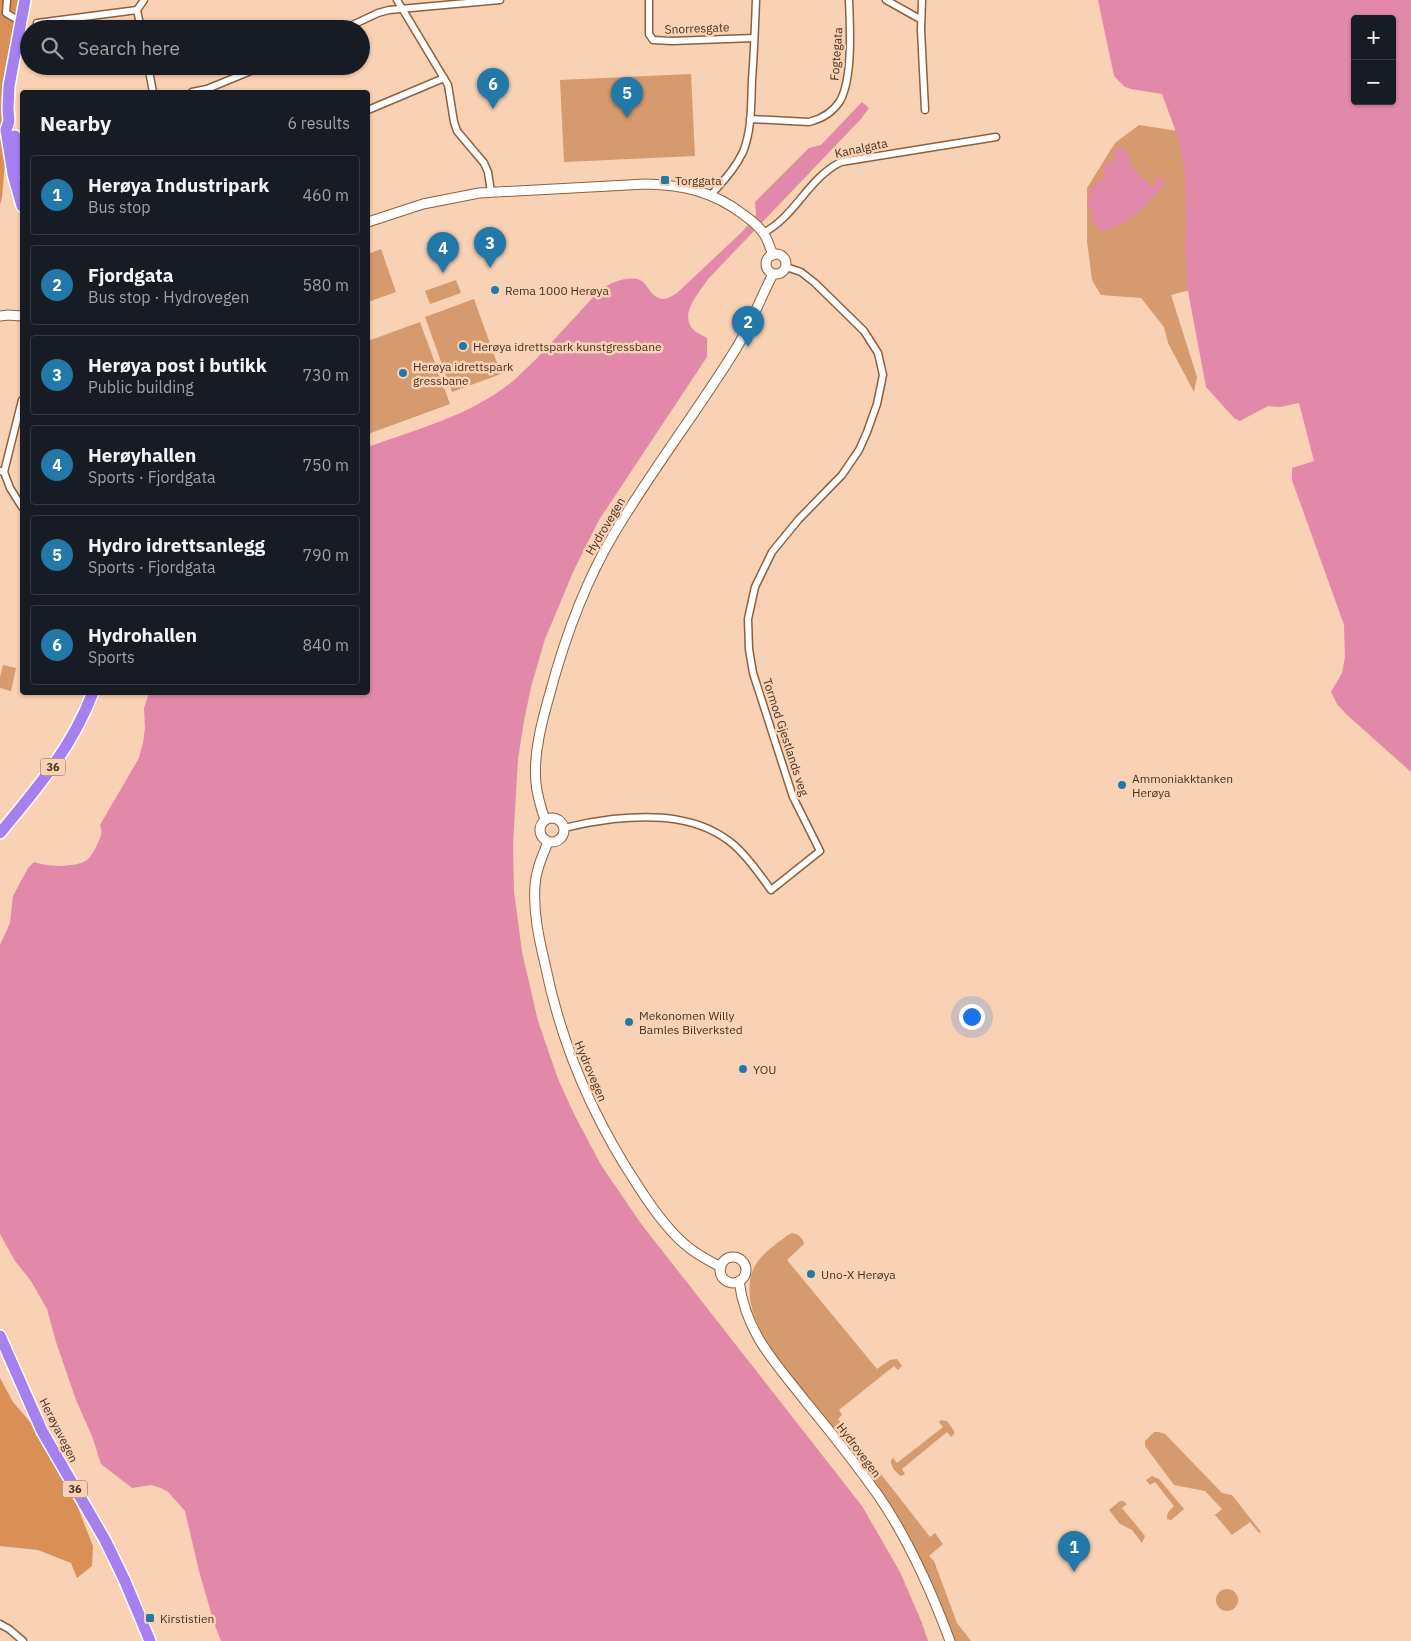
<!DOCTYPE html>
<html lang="en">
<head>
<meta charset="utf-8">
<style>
  :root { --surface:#171b24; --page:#242831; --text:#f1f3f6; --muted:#9ea1a6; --line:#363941; --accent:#2279a9 }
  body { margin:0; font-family:"IBM Plex Sans",sans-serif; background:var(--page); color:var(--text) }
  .controls { position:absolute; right:15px; top:15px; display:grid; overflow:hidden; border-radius:5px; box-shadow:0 1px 4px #0004 }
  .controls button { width:45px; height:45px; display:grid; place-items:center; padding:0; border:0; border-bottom:1px solid var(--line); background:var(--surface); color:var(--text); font:25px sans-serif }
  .you { position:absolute; left:971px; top:1016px; width:18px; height:18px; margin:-12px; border:4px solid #fff; border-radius:50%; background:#1a73e8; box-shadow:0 0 0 8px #1a73e833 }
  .badge { display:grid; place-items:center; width:32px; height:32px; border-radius:50%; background:var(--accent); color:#fff; font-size:16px; font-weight:700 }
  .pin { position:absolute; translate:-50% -41px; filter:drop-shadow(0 1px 2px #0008) }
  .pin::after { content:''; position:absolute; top:26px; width:18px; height:15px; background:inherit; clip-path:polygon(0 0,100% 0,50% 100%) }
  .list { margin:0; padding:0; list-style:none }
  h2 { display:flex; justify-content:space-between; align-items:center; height:65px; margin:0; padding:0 20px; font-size:21px }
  h2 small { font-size:16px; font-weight:400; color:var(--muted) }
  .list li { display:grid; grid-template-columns:32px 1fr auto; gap:15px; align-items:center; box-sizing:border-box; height:80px; margin:0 10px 10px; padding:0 10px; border:1px solid var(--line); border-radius:5px }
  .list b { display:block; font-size:19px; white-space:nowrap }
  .list p { margin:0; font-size:16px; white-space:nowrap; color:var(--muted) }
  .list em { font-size:16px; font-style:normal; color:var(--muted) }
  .icon { flex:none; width:28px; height:28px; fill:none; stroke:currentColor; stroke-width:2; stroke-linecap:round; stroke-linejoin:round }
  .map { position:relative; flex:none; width:1411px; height:1641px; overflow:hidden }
  .search { position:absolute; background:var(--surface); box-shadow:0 1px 4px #0004; left:20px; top:20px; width:350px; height:55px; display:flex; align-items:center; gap:12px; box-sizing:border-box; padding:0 18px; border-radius:28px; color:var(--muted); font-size:19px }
  .panel { position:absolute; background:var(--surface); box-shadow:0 1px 4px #0004; left:20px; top:90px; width:350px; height:605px; border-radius:5px }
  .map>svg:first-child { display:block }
</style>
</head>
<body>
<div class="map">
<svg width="1411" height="1641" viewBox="0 0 1411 1641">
  <rect width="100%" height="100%" fill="#f9d1b4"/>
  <g fill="#d59a6d">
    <path d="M 691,74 L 695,156 L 564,162 L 560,80 Z"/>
    <path d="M 1139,125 L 1178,131 L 1189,188 L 1193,289 L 1171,295 L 1197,377 L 1194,392 L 1168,343 L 1164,327 L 1141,298 L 1101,295 L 1092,280 L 1087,241 L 1087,188 L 1115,143 Z"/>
    <path d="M 381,249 L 396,292 L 368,302 L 368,254 Z"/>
    <path d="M 456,280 L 461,293 L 430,304 L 425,291 Z"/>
    <path d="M 474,299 L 501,374 L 452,392 L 425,317 Z"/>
    <path d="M 420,322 L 450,404 L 368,434 L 368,341 Z"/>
    <path d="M 3,665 L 16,668 L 11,691 L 0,688 L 0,677 Z"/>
    <path d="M 792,1233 C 798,1234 803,1238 804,1244 L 787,1260 L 877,1369 L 890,1360 L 897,1359 L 902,1366 L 898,1370 L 894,1366 L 839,1410 L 842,1415 L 838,1419 L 930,1537 L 935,1533 L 943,1544 L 929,1556 L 934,1561 L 957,1623 L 971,1641 L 954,1641 C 941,1603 926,1565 905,1530 C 896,1515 884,1501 874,1487 C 860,1467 847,1447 833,1428 C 807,1393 755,1342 750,1298 C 746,1264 763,1254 788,1235 Z"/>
    <path d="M 941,1420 L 947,1421 L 954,1431 L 954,1434 L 951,1437 L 947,1432 L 902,1469 L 905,1474 L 901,1476 C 896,1473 890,1466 891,1460 L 893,1458 L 897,1463 L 943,1427 L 939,1422 Z"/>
    <path d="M 1154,1432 L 1159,1432 L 1165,1434 L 1222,1493 L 1232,1495 L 1261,1532 L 1259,1533 L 1250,1522 L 1232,1535 L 1216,1516 L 1214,1516 L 1222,1509 L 1205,1491 L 1174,1485 L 1145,1446 L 1145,1441 Z"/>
    <path d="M 1152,1476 L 1159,1479 L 1184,1509 L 1171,1520 L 1167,1519 C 1167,1512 1169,1511 1174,1506 L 1155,1482 L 1150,1485 L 1146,1480 Z"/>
    <path d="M 1120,1501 L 1123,1501 L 1127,1504 L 1122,1508 L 1145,1536 L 1142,1543 L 1132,1530 L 1120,1524 L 1109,1510 Z"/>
    <circle cx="1227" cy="1600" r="11"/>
  </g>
  <g fill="#d98f55">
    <path d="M 0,0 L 25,0 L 7,141 L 2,197 L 0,205 Z"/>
    <path d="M 0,1378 L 13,1402 L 56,1452 L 93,1546 L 92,1566 L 77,1578 L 71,1563 L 38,1550 L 0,1546 Z"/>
  </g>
  <g fill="#e288a8" fill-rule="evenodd">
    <path d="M 1098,0 L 1411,0 L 1411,772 L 1346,714 L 1337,704 L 1331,692 L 1342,673 L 1345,657 L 1344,625 L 1292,480 L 1292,468 L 1314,461 L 1299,403 L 1280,407 L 1268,406 L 1240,421 L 1234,418 L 1206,387 L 1188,291 L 1185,243 L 1186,226 L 1185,177 L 1180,143 L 1162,94 L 1131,89 L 1125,87 L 1114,76 ZM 1355,19 L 1392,19 L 1392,101 L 1355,101 Z"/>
    <path d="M 862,102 L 869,108 L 860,120 L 708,279 C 700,292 681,311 691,327 C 694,332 702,335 707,338 L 707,357 L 599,520 L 574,570 L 545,639 L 531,687 L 524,721 L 518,759 L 513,844 L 514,891 L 522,952 L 538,1021 L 558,1079 L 574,1114 L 601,1165 L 642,1225 L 862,1506 L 900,1572 L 922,1623 L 928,1641 L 221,1641 L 214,1623 L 199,1571 L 185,1511 L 168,1492 L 161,1488 L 151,1485 L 132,1488 L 101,1464 L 92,1436 L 76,1400 L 56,1342 L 47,1309 L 31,1281 L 15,1261 L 0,1234 L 0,945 L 10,923 L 13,896 L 28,868 L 34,862 C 47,867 75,868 87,860 C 92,856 95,849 98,843 C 101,836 103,832 100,825 L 139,758 L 143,743 L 145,728 L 144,708 L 149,693 L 368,692 L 368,447 C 417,429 472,415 513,381 C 536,361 556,337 577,315 C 587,304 597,291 610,284 C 618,280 636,275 643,282 C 648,287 652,296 659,298 C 665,301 672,296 677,293 L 743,231 L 756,215 L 755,202 L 809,148 L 821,145 Z"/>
    <path d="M 1118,147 L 1125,148 L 1125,151 L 1129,155 C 1130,163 1137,173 1142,179 L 1147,179 L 1149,185 L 1156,186 L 1154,180 L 1156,177 L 1159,177 L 1160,180 L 1162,180 L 1164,178 L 1166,181 C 1146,207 1132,223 1100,232 L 1091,217 L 1095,215 L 1087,204 L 1090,196 L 1089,188 L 1092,188 L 1094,184 L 1096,186 L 1099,176 L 1101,183 L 1103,177 L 1105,179 L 1106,176 L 1102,169 L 1108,161 L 1111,163 L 1115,160 L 1114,150 Z"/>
  </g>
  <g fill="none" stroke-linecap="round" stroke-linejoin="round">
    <defs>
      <g id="street">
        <path d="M 7,0 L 6,13 L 21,22"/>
        <path d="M 397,0 L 448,85 L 454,122 L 457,131 L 484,163 L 488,172 L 491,192"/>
        <path d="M 649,0 L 649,34 L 653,40 L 672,41 L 754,38"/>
        <path d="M 886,0 L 920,19"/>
        <path d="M 922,0 L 921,30 L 925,110"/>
        <path d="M 37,23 L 137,10"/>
        <path d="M 141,29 L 137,10 L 144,0"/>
        <path d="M 344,29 L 378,13 L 389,10 L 500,0"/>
        <path d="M 148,66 L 153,92"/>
        <path d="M 192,92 L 207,89 L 263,66"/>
        <path d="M 368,110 L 444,78"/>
        <path d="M 750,119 L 809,122 C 821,119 833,112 840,101 C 853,78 850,27 849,0"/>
        <path d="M 711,195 C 723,181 735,169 743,152 C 752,130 751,104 752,80 C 754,54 755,27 756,0"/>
        <path d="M 763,233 C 795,217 808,178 841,162 L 996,137"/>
        <path d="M 0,471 L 4,472 L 10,488 L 22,507"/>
        <path d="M 4,472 L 22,400"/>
        <path d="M 564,828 C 580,824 596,821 613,819 C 656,815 700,816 734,845 C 749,858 760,875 771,890 L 820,851 L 793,797 L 753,673 L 749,649 L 748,619 L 755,587 L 772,552 L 799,519 L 842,475 L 859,450 L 867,432 L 877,404 L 883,375 L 878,353 L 864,331 L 815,283 L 801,272 L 786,267"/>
        <path d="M 0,1624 L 9,1629 L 23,1641"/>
      </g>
      <g id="secondary">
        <path d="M 368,222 L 423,204 L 479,193 L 646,184 C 683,185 713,191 744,215 C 751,220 759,226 764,234 C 768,240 770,248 773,255"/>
        <circle cx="776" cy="264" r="10"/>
        <path d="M 0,316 L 8,315 L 22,316"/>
        <circle cx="552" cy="830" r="12"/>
        <path d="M 545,820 C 541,808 537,796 536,783 C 533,754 542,721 550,693 C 565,637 585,582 615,532 C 652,470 696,413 734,352 C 750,327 760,299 773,274"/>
        <path d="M 548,842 C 542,857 536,870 535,885 C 533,912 539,939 545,964 C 561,1044 593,1118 638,1186 C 652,1208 668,1231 688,1247 C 698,1255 709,1261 721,1267"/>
        <circle cx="733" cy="1270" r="13"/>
        <path d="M 739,1281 C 746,1334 775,1362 806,1402 C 831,1432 855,1463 878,1495 C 909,1540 931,1590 950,1641"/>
      </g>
      <g id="highway">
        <path d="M 15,136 L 22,172"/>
        <path d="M 22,206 L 13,174 L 6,130 L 9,121 L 8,109 L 9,86 L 25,0"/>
        <path d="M 0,833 C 36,790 73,746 93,692"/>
        <path d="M 0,1336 L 42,1431 L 105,1540 L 124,1579 L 150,1641"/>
      </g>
    </defs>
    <use href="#street" stroke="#8d613f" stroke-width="9"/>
    <use href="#secondary" stroke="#8d613f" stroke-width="11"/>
    <use href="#highway" stroke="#fff" stroke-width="14"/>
    <use href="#street" stroke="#fff" stroke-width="6"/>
    <use href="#secondary" stroke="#fff" stroke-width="9"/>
    <use href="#highway" stroke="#a680ef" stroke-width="11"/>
  </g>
  <g fill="#2279a9" stroke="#f9d1b4" stroke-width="2">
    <rect x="660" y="175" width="10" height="10" rx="2.5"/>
    <circle cx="495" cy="290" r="5"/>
    <circle cx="463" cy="346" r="5"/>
    <circle cx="403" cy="373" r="5"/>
    <circle cx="1122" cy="785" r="5"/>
    <circle cx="629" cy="1022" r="5"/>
    <circle cx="743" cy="1069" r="5"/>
    <circle cx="811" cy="1274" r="5"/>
    <rect x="145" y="1613" width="10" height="10" rx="2.5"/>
  </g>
  <g text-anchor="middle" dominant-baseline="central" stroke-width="5" stroke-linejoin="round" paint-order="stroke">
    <g fill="#f9d1b4" stroke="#7c624e" stroke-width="1">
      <rect x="40.5" y="758.5" width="25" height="17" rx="4"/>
      <rect x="62.5" y="1480.5" width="25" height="17" rx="4"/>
    </g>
    <g font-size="11" font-weight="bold" fill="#463223">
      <text x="53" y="767">36</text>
      <text x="75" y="1489">36</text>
    </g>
    <g font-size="12" fill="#463223" stroke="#f9d1b4">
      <text transform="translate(697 28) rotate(-2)">Snorresgate</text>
      <text transform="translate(836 54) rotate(-86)">Fogtegata</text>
      <text transform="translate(861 148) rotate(-12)">Kanalgata</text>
      <text transform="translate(605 526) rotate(-59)">Hydrovegen</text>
      <text transform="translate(786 737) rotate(72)">Tormod Gjestlands veg</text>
      <text transform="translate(591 1071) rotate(67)">Hydrovegen</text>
      <text transform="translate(59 1430) rotate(63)">Herøyavegen</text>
      <text transform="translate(859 1450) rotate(53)">Hydrovegen</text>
    </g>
    <g font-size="12" fill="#463223" stroke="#f9d1b4" text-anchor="start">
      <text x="675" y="180">Torggata</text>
      <text x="505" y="290">Rema 1000 Herøya</text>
      <text x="473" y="346">Herøya idrettspark kunstgressbane</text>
      <text x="413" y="366">Herøya idrettspark<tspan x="413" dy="14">gressbane</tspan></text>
      <text x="1132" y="778">Ammoniakktanken<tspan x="1132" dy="14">Herøya</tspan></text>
      <text x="639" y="1015">Mekonomen Willy<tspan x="639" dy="14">Bamles Bilverksted</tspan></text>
      <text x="753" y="1069">YOU</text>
      <text x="821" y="1274">Uno-X Herøya</text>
      <text x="160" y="1618">Kirstistien</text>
    </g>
  </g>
</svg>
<div class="controls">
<button>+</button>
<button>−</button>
</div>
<div class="you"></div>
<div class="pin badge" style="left:1074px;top:1572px">1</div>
<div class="pin badge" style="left:748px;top:347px">2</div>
<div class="pin badge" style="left:490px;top:268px">3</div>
<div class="pin badge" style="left:443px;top:273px">4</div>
<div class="pin badge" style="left:627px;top:118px">5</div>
<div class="pin badge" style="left:493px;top:109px">6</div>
<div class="search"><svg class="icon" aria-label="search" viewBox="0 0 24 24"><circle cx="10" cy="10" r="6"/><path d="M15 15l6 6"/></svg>Search here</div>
<section class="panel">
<h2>Nearby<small>6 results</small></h2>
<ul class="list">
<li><span class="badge">1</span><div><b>Herøya Industripark</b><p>Bus stop</p></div><em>460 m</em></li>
<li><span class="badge">2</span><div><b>Fjordgata</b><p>Bus stop · Hydrovegen</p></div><em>580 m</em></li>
<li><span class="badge">3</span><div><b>Herøya post i butikk</b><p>Public building</p></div><em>730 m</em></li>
<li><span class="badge">4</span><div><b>Herøyhallen</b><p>Sports · Fjordgata</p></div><em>750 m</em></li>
<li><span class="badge">5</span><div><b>Hydro idrettsanlegg</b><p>Sports · Fjordgata</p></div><em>790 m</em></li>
<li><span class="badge">6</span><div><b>Hydrohallen</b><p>Sports</p></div><em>840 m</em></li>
</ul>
</section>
</div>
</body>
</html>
